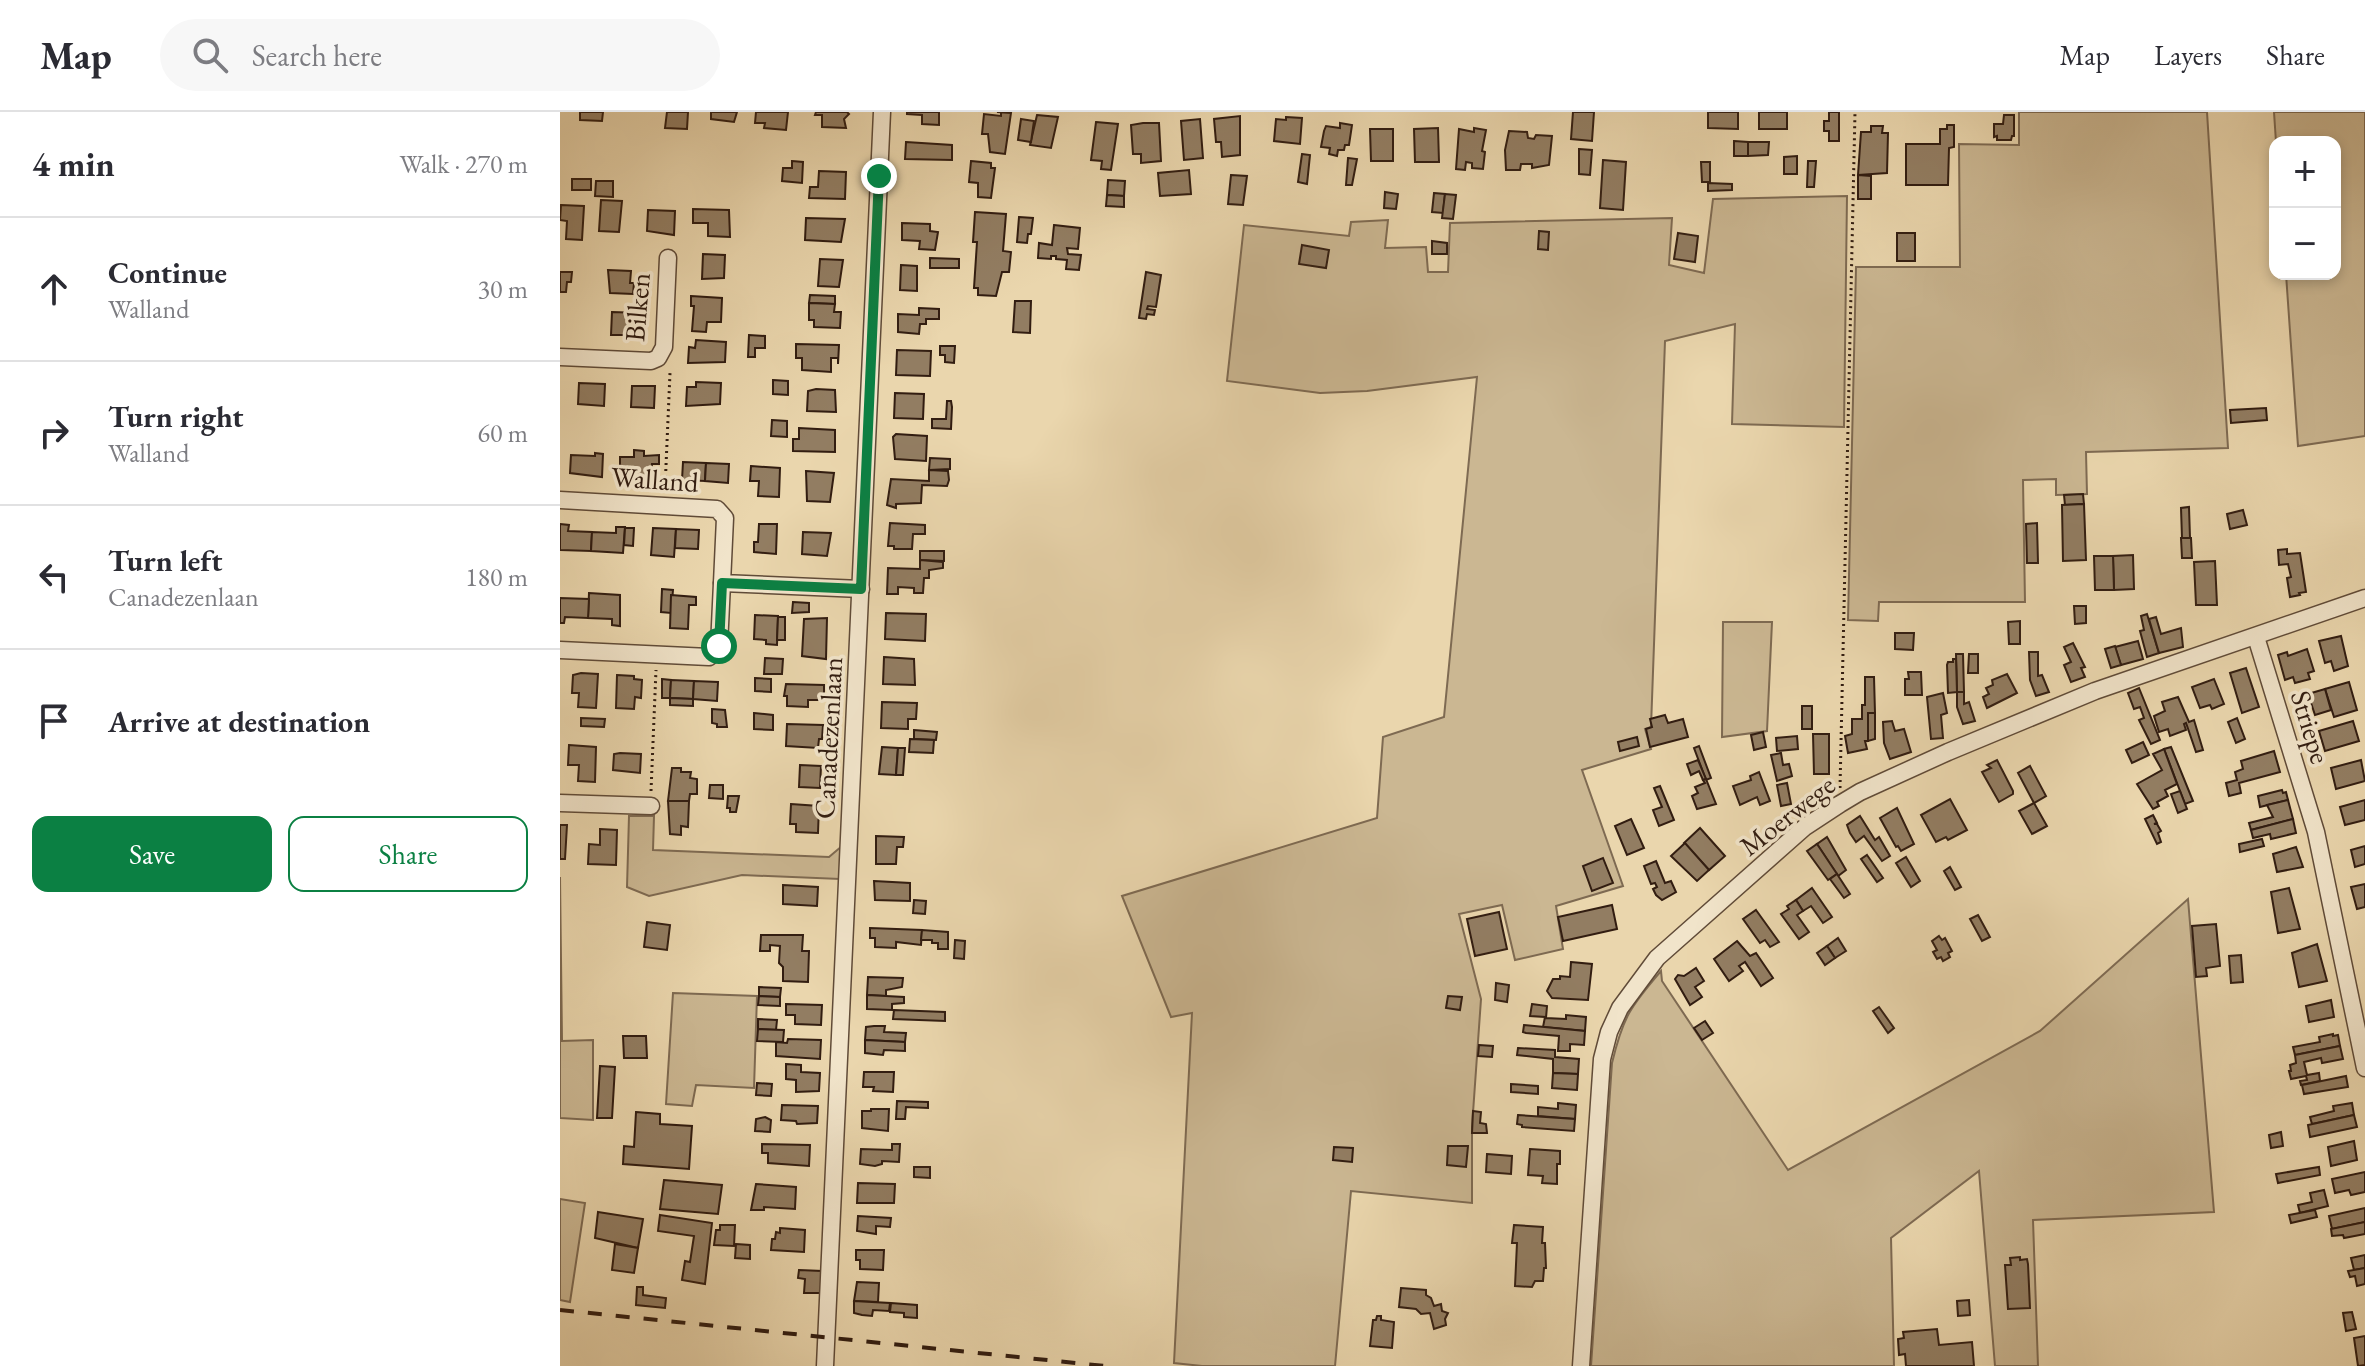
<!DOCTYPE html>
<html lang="en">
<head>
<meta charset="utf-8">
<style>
  :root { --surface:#fff; --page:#f7f7f7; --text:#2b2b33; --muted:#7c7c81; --line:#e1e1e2; --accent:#0b8043 }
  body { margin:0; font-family:"EB Garamond",serif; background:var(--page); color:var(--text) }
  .controls { position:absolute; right:24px; top:24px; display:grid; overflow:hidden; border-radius:16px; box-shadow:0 4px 12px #0003 }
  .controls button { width:72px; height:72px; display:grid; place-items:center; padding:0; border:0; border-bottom:2px solid var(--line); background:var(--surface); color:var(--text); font:40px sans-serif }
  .stop { position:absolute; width:24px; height:24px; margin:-18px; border:6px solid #0b8043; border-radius:50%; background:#fff }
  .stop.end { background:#0b8043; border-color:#fff; box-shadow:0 2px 8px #0008 }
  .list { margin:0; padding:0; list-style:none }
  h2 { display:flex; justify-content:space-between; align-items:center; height:104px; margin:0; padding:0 32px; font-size:34px }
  h2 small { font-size:26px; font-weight:400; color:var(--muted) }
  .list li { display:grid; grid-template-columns:52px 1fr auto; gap:24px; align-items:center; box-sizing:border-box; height:144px; padding:0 32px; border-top:2px solid var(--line) }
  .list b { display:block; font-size:30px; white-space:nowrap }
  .list p { margin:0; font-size:26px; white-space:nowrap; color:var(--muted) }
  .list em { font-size:26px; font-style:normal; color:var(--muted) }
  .actions { display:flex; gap:16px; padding:24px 32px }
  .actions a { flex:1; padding:18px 0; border:2px solid var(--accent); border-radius:16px; text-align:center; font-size:28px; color:var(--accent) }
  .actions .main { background:var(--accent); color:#fff }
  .icon { flex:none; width:44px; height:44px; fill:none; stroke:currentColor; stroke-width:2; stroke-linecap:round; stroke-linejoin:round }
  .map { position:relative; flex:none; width:1805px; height:1254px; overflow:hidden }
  header { display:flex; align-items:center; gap:48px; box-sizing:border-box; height:112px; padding:0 40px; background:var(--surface); border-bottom:2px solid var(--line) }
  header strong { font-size:38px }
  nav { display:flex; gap:44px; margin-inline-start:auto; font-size:28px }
  .search { width:560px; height:72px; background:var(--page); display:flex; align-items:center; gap:20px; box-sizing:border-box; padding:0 28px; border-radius:44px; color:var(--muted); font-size:30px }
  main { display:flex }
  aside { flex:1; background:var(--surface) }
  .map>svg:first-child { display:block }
</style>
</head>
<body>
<header>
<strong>Map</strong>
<div class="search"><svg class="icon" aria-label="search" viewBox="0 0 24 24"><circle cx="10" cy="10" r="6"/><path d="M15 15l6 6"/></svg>Search here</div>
<nav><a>Map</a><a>Layers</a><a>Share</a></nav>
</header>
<main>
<aside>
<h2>4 min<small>Walk · 270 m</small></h2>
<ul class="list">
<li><svg class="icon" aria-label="ahead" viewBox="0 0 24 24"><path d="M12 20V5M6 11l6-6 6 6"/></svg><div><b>Continue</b><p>Walland</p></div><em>30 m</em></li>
<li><svg class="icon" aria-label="right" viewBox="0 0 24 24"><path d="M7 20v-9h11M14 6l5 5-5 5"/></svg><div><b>Turn right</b><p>Walland</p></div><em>60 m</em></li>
<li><svg class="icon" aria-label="left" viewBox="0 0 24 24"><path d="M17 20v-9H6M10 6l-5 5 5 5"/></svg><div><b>Turn left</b><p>Canadezenlaan</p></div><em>180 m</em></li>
<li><svg class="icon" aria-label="arrive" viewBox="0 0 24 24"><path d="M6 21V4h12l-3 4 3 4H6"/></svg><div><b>Arrive at destination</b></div></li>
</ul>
<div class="actions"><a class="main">Save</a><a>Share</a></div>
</aside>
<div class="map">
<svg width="1805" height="1254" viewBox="0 0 1805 1254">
  <rect width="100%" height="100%" fill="#ead6ad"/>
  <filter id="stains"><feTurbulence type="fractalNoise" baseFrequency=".0025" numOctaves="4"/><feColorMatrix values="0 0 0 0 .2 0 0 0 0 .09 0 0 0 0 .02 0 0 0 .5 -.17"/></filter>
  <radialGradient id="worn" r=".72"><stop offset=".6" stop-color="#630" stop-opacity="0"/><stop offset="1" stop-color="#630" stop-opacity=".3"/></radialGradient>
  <g fill="#cbb792" stroke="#7e6a52" stroke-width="2">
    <path d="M 1459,0 L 1647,0 L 1668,336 L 1526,340 L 1527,382 L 1496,383 L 1496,367 L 1463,368 L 1465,490 L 1319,490 L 1318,509 L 1288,508 L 1296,155 L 1400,155 L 1399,32 L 1459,33 Z"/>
    <path d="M 1714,0 L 1805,0 L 1805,324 L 1738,334 L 1726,162 L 1775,162 L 1775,30 L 1716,30 Z"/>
    <path d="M 1287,84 L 1284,315 L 1172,312 L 1175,212 L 1105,229 L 1091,615 L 1085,617 L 1091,637 L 1022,658 L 1063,774 L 996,794 L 1003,837 L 955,848 L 942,793 L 899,802 L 921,887 L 912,1015 L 912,1091 L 791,1079 L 775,1254 L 642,1254 L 614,1251 L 632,901 L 611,905 L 562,784 L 817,706 L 823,625 L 884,605 L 917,265 L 807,279 L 760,281 L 667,269 L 684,113 L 789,124 L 791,110 L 828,108 L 825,136 L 866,135 L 868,160 L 888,160 L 890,111 L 1112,106 L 1109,153 L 1144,161 L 1153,87 Z"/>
    <path d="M 1163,510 L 1212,510 L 1207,619 L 1162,625 Z"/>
    <path d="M 69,704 L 94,704 L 93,738 L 269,745 L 282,734 L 280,767 L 182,763 L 89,784 L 67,775 Z"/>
    <path d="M 0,765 L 2,929 L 33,928 L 33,1008 L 0,1006 Z"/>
    <path d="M 1628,787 L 1654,1100 L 1473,1108 L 1478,1254 L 1435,1254 L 1419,1059 L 1331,1126 L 1334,1254 L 1031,1254 L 1052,951 C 1063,905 1070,895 1101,859 L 1102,869 L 1228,1058 L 1480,919 Z"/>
    <path d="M 113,881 L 197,884 L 194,976 L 136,973 L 132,994 L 106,992 Z"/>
    <path d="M 0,1087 L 25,1091 L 10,1190 L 0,1188 Z"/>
  </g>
  <g fill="#927d62" stroke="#321d11" stroke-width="2">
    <path d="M 20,0 L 43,0 L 42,9 L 20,8 Z"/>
    <path d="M 107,0 L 128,0 L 127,17 L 105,16 Z"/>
    <path d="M 151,0 L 177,0 L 174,10 L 151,7 Z"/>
    <path d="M 196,0 L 228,0 L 226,18 L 204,16 L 205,11 L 195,11 Z"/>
    <path d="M 256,0 L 287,0 L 289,2 L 284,7 L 286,16 L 262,15 L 262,3 L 255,3 Z"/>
    <path d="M 347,0 L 379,0 L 379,13 L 362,12 L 362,3 L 347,2 Z"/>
    <path d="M 437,0 L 451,1 L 445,42 L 430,40 L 428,22 L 422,22 L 424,2 L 441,4 L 441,0 Z"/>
    <path d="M 1013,0 L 1034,0 L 1032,29 L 1011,27 Z"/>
    <path d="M 1148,0 L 1178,0 L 1178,17 L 1148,16 Z"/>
    <rect x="1199" y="0" width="28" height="17"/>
    <path d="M 1269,0 L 1279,0 L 1279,29 L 1269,29 L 1269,19 L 1264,19 L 1264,9 L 1269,9 Z"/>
    <path d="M 477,3 L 498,5 L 491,36 L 470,33 Z"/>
    <path d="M 1444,3 L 1454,3 L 1454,24 L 1452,24 L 1451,28 L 1437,28 L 1437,24 L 1434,25 L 1434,12 L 1443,12 Z"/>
    <path d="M 680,4 L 680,43 L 662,45 L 661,30 L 656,30 L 654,7 Z"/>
    <path d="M 726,5 L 742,6 L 740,32 L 714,29 L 716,7 L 726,8 Z"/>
    <path d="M 461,7 L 474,9 L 471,30 L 458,28 Z"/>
    <path d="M 640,7 L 643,46 L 624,48 L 621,9 Z"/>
    <path d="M 536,10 L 558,12 L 551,58 L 541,57 L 542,49 L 531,48 Z"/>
    <path d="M 583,11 L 599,11 L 601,49 L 581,51 L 581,42 L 573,42 L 571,13 Z"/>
    <path d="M 780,11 L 792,13 L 789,33 L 785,33 L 784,38 L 778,38 L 777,44 L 769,42 L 770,36 L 761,35 L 764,19 L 766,14 L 780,16 Z"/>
    <path d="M 1387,13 L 1394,13 L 1394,35 L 1389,36 L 1388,73 L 1346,73 L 1346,32 L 1380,32 L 1380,17 L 1387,17 Z"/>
    <path d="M 1311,14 L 1323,14 L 1322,21 L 1328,21 L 1327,61 L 1298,63 L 1301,20 L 1311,20 Z"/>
    <path d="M 878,16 L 879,50 L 855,50 L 854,17 Z"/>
    <path d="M 914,16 L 926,18 L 922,39 L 925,40 L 923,57 L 912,56 L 912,51 L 906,50 L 905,58 L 896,57 L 899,17 L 914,20 Z"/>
    <path d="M 810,17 L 833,17 L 833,49 L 811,49 Z"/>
    <path d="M 949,19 L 967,20 L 968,26 L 974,27 L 976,23 L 992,24 L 989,53 L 972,56 L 972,52 L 961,52 L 960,58 L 946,58 L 945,38 Z"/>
    <path d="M 1174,29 L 1188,30 L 1188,44 L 1174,44 Z"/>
    <path d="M 346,30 L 392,33 L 392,48 L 345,47 Z"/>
    <path d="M 1188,30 L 1209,30 L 1208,43 L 1188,44 Z"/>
    <path d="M 1019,37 L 1032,38 L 1030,63 L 1019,62 Z"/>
    <path d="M 742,42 L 750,43 L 747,72 L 738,70 Z"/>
    <path d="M 1237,44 L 1237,62 L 1224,62 L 1224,45 Z"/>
    <path d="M 788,46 L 797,47 L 792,73 L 786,73 Z"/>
    <path d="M 1043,48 L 1066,50 L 1063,98 L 1040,96 Z"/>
    <path d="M 232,49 L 243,50 L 242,71 L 222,69 L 223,56 L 232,56 Z"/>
    <path d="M 411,49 L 431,51 L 431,56 L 435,56 L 431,86 L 418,85 L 418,71 L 409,70 Z"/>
    <path d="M 1248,49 L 1256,49 L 1254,75 L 1247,75 Z"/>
    <path d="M 1141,50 L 1150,50 L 1150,70 L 1142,70 Z"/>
    <path d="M 629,58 L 631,82 L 600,84 L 598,61 Z"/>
    <path d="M 259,59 L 286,60 L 285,87 L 249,86 L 250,75 L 258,75 Z"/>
    <path d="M 671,63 L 687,64 L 683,93 L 668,92 Z"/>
    <path d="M 1298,63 L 1311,64 L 1311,87 L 1298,87 Z"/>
    <rect x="12" y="67" width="19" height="11"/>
    <path d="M 548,68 L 565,69 L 564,84 L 547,83 Z"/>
    <path d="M 36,69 L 53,69 L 53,85 L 35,84 Z"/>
    <path d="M 1148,71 L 1172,72 L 1172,78 L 1148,79 Z"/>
    <path d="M 825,80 L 838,82 L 836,97 L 824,96 Z"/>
    <path d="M 874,81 L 885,82 L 883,101 L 872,100 Z"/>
    <path d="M 885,82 L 896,83 L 893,107 L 882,106 Z"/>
    <path d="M 547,83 L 564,84 L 564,95 L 546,94 Z"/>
    <path d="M 41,88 L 62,89 L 59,120 L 39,119 Z"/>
    <path d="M 1,93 L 24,94 L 22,128 L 6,127 L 7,109 L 0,108 Z"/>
    <path d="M 133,97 L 169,98 L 170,125 L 148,124 L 148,111 L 133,111 Z"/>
    <path d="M 88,98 L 115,99 L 114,123 L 87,119 Z"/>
    <path d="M 415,100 L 446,102 L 443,139 L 451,140 L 449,160 L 442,160 L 436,184 L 418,183 L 418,176 L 414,176 L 417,130 L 413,130 Z"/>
    <path d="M 459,105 L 473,106 L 471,122 L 468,122 L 467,131 L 457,130 Z"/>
    <path d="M 246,106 L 285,107 L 281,130 L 245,128 Z"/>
    <path d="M 342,111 L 370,112 L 370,119 L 378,120 L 375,138 L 359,137 L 360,129 L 342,128 Z"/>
    <path d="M 494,113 L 520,116 L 518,137 L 507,136 L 508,142 L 521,143 L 519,158 L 506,157 L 507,148 L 496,147 L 496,144 L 491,144 L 491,147 L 478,146 L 479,131 L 492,133 Z"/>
    <path d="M 979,119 L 989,120 L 988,138 L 978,137 Z"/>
    <path d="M 1118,121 L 1138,124 L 1135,150 L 1114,147 Z"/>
    <rect x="1337" y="121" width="18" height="28"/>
    <path d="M 872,129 L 887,131 L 887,142 L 872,142 Z"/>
    <path d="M 742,133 L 769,138 L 766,156 L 739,152 Z"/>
    <path d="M 143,142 L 165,143 L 164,166 L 142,167 Z"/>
    <path d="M 370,146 L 399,147 L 399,156 L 370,156 Z"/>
    <path d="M 260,147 L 283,148 L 279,175 L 258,174 Z"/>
    <path d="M 341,153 L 357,154 L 357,179 L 340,178 Z"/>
    <path d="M 48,158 L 71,159 L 70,171 L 74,171 L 73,182 L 50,181 Z"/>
    <path d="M 0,160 L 12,160 L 11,170 L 7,170 L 6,180 L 0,180 Z"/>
    <path d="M 586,160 L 601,163 L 596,195 L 588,194 L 587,197 L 595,198 L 594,203 L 587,202 L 586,207 L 579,206 Z"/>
    <path d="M 250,183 L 275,184 L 275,192 L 249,191 Z"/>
    <path d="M 131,184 L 162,186 L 161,210 L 147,210 L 146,220 L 132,219 L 134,194 L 131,194 Z"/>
    <path d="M 455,189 L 471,189 L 470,221 L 453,220 Z"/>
    <path d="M 249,191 L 275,192 L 274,200 L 281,200 L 280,216 L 254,215 L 254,208 L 249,208 Z"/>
    <path d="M 359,196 L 379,197 L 379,207 L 366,207 L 366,212 L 360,212 L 359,222 L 338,220 L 338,202 L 359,203 Z"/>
    <path d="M 52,200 L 81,201 L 79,223 L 51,223 Z"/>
    <path d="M 189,223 L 205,224 L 205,236 L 195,236 L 195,245 L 188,245 Z"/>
    <path d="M 136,228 L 166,230 L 165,250 L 128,251 L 129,235 L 135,236 Z"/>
    <path d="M 236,232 L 279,233 L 278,252 L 278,246 L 271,246 L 271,260 L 242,258 L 242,246 L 236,246 Z"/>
    <path d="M 380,234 L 395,234 L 394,251 L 385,250 L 385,243 L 380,243 Z"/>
    <path d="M 337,238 L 371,239 L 370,264 L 336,263 Z"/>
    <path d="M 213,268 L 228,269 L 228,283 L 213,282 Z"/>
    <path d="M 136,270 L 161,271 L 160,292 L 126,294 L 127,275 L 136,275 Z"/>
    <path d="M 19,271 L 45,272 L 44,294 L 18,292 Z"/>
    <path d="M 72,274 L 95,274 L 94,296 L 71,295 Z"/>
    <path d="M 256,277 L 275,278 L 276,300 L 247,299 L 248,279 Z"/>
    <path d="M 335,281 L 364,282 L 363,307 L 334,306 Z"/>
    <path d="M 387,289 L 391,289 L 392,295 L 391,317 L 372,316 L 372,307 L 386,307 Z"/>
    <path d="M 1706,296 L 1707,308 L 1671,311 L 1670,298 Z"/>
    <path d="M 212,308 L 227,309 L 227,325 L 211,324 Z"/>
    <path d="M 239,316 L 275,318 L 275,340 L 233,339 L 233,327 L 239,327 Z"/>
    <path d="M 336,322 L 367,324 L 366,349 L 335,347 L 333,325 Z"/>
    <path d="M 74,338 L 84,339 L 84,344 L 99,343 L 99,352 L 92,352 L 91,367 L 53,362 L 53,355 L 60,355 L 60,345 L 74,345 Z"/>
    <path d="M 35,341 L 43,342 L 42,365 L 10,361 L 11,343 L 35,344 Z"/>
    <path d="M 370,346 L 390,347 L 390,357 L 369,358 Z"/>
    <path d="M 123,350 L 146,351 L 145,369 L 122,368 Z"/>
    <path d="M 146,351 L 169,352 L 168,371 L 145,369 Z"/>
    <path d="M 191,354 L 220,356 L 219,385 L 198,384 L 199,369 L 190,369 Z"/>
    <path d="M 369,358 L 388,359 L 389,368 L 387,374 L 362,373 L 361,391 L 336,392 L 336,396 L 327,393 L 331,367 L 369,369 Z"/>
    <path d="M 246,359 L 274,361 L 270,390 L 247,389 Z"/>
    <path d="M 1523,382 L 1524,392 L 1505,393 L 1504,383 Z"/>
    <path d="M 1524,392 L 1526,448 L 1503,449 L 1502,393 Z"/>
    <path d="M 1629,395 L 1630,426 L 1622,426 L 1621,396 Z"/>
    <path d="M 1683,398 L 1687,413 L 1670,417 L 1667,402 Z"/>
    <path d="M 330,411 L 365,413 L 365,422 L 353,422 L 352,437 L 334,437 L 334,434 L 328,434 Z"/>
    <path d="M 1477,411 L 1478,451 L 1467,451 L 1466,412 Z"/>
    <path d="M 0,412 L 9,413 L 8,419 L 32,420 L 31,439 L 0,438 Z"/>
    <path d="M 199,412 L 217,412 L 216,442 L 194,440 L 194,430 L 198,430 Z"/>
    <path d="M 56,415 L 65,415 L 63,441 L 31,439 L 32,420 L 56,421 Z"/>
    <path d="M 65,416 L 74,416 L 73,434 L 64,433 Z"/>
    <path d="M 93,416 L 116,417 L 114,445 L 91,443 Z"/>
    <path d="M 116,417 L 139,418 L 138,437 L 115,436 Z"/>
    <path d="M 243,420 L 271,421 L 267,444 L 242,442 Z"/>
    <path d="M 1621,426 L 1631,426 L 1632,446 L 1622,446 Z"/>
    <path d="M 1727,437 L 1727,442 L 1740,441 L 1746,480 L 1739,481 L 1740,483 L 1730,485 L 1727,466 L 1731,465 L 1728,452 L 1719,453 L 1718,438 Z"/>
    <path d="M 360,439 L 384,439 L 384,449 L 360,448 Z"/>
    <path d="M 1573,443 L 1574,477 L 1554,478 L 1553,444 Z"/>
    <path d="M 1534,444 L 1553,444 L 1554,478 L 1535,478 Z"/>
    <path d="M 360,448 L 383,450 L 383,456 L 369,458 L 369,466 L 364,466 L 363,481 L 354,481 L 354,476 L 338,475 L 338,482 L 327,482 L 328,456 L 360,457 Z"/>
    <path d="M 1655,449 L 1657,493 L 1636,493 L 1634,450 Z"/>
    <path d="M 102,477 L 113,478 L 111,501 L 101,500 Z"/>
    <path d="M 29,481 L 60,483 L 60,514 L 52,513 L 52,507 L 28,506 Z"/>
    <path d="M 111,483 L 136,485 L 136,493 L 129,493 L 128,517 L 110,516 Z"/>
    <path d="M 0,486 L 29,487 L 28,506 L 5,505 L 4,511 L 0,511 Z"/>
    <path d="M 233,490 L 249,491 L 249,500 L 232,501 Z"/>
    <path d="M 1514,494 L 1526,494 L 1526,511 L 1515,512 Z"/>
    <path d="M 326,501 L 366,502 L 365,529 L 325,527 Z"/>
    <path d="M 1587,502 L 1599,541 L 1587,545 L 1580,519 L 1584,518 L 1581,504 Z"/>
    <path d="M 195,503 L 218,504 L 217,533 L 206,532 L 206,528 L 194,527 Z"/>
    <path d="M 218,505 L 225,505 L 225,528 L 217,528 Z"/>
    <path d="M 1596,505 L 1601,522 L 1621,516 L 1623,535 L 1599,541 L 1589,507 Z"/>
    <path d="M 267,506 L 266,547 L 242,544 L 244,507 Z"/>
    <path d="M 1460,509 L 1460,532 L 1449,532 L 1448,510 Z"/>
    <path d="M 1335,521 L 1354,521 L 1353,538 L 1335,537 Z"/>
    <path d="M 1781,524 L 1788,554 L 1774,559 L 1771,549 L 1765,551 L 1759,529 Z"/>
    <path d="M 1578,529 L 1583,547 L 1561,553 L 1555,535 Z"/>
    <path d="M 1513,531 L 1525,555 L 1521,556 L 1525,565 L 1511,570 L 1504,553 L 1511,550 L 1504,535 Z"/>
    <path d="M 1555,534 L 1561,553 L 1551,556 L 1545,537 Z"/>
    <path d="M 1747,537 L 1754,559 L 1748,561 L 1750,567 L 1735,571 L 1733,565 L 1725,568 L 1718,543 L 1727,540 L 1728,544 Z"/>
    <path d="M 1469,540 L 1478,540 L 1478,564 L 1482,563 L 1489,580 L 1476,584 L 1470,568 Z"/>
    <path d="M 1396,542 L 1403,542 L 1404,580 L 1397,580 Z"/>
    <path d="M 1409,542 L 1418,542 L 1418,561 L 1408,561 Z"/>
    <path d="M 324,545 L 354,547 L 355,573 L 323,572 Z"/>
    <path d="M 205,546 L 223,547 L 222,562 L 204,562 Z"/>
    <path d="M 1393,547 L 1396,547 L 1397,580 L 1388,581 L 1387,553 L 1388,550 L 1393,550 Z"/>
    <path d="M 1686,556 L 1699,595 L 1682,601 L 1670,561 Z"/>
    <path d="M 1348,560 L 1361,560 L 1362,583 L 1345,583 L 1345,567 L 1349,567 Z"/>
    <path d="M 21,561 L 38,562 L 36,596 L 18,595 L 19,581 L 12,581 L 13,563 Z"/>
    <path d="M 1447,562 L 1457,581 L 1427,596 L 1423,585 L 1429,582 L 1426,576 L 1433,573 L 1432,568 Z"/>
    <path d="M 57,563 L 74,564 L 74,567 L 82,568 L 81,586 L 75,585 L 74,597 L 56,596 Z"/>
    <path d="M 1305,565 L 1314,565 L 1315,601 L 1308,601 L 1308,629 L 1305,629 L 1307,637 L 1288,641 L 1285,624 L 1292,622 L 1292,607 L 1302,607 L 1302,593 L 1305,593 Z"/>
    <path d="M 195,566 L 211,567 L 211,580 L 195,579 Z"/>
    <path d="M 102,567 L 111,568 L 110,586 L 102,586 Z"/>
    <path d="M 1654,567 L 1664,592 L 1652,597 L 1650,593 L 1640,596 L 1632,575 Z"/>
    <path d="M 111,568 L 134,569 L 133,587 L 110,586 Z"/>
    <path d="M 134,569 L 158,570 L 157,589 L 133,587 Z"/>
    <path d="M 1789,570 L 1797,598 L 1774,605 L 1765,577 Z"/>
    <path d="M 226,572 L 264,573 L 264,588 L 248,588 L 248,595 L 227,594 L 227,584 L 224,584 Z"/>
    <path d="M 1579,576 L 1600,628 L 1591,632 L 1579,608 L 1584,606 L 1580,595 L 1574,597 L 1568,581 Z"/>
    <path d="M 1765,577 L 1771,598 L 1755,603 L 1748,582 Z"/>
    <path d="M 1397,580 L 1404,580 L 1404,592 L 1409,590 L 1415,609 L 1403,612 L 1397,595 Z"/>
    <path d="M 1383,581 L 1387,601 L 1381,603 L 1383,626 L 1371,627 L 1367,585 Z"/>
    <path d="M 1618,585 L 1629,610 L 1634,608 L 1643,638 L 1636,640 L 1626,611 L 1624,612 L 1626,618 L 1610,624 L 1608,617 L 1599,620 L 1594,604 L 1605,599 L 1602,590 Z"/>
    <path d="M 110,586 L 133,587 L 133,594 L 110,593 Z"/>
    <path d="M 322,590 L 357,591 L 356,607 L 348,607 L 348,617 L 321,616 Z"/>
    <path d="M 1252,594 L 1252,617 L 1242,617 L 1242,594 Z"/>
    <path d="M 152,597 L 165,598 L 167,615 L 157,615 L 157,612 L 152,611 Z"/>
    <path d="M 194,601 L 213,603 L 213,618 L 194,617 Z"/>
    <path d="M 1308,601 L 1315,601 L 1315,627 L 1308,629 Z"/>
    <path d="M 1105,603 L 1108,611 L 1123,607 L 1128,625 L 1090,635 L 1086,617 L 1092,615 L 1090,607 Z"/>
    <path d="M 21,606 L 45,607 L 44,615 L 21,614 Z"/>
    <path d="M 1677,606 L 1685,627 L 1676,631 L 1668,610 Z"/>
    <path d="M 1332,609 L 1335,619 L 1344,617 L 1351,640 L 1330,647 L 1324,631 L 1323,610 Z"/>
    <path d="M 1793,609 L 1799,629 L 1765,639 L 1759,619 Z"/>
    <path d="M 227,612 L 263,613 L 262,627 L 259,627 L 258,636 L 226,634 Z"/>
    <path d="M 354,618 L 377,620 L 376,628 L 354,627 Z"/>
    <path d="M 1203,620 L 1206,635 L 1194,638 L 1191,623 Z"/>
    <path d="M 1253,622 L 1269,622 L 1269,662 L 1254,662 Z"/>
    <path d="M 1237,624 L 1238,637 L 1217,639 L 1216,626 Z"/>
    <path d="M 1077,625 L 1079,634 L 1060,639 L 1058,630 Z"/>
    <path d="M 350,627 L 374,628 L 373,641 L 349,640 Z"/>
    <path d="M 1583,630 L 1589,643 L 1572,651 L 1566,638 Z"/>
    <path d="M 9,633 L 36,635 L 35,670 L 18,669 L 19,653 L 8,653 Z"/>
    <path d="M 1139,634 L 1151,666 L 1146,668 L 1134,636 Z"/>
    <path d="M 322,635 L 338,636 L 336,663 L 319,662 Z"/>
    <path d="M 1611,635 L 1633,689 L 1625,692 L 1604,637 Z"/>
    <path d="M 338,636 L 345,636 L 343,663 L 336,663 Z"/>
    <path d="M 1604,637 L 1617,672 L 1605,678 L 1608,684 L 1597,690 L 1599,694 L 1593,697 L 1577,672 L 1602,658 L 1593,642 Z"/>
    <path d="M 1714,639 L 1720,660 L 1679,671 L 1681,681 L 1669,684 L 1666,671 L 1677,668 L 1675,660 L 1683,657 L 1681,649 Z"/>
    <path d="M 60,641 L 81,642 L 80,661 L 53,658 L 54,642 Z"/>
    <path d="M 1221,641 L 1223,653 L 1229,652 L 1232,664 L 1217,669 L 1211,643 Z"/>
    <path d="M 1138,648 L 1146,667 L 1143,668 L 1139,659 L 1131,663 L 1127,652 Z"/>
    <path d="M 1437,648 L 1453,679 L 1453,682 L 1439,690 L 1422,660 L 1431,656 L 1427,653 Z"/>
    <path d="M 1801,648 L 1805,669 L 1776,677 L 1771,656 Z"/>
    <path d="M 240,653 L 261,654 L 260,676 L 239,675 Z"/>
    <path d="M 1470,654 L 1486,684 L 1474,691 L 1458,661 Z"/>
    <path d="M 112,656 L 121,656 L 121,660 L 131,660 L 130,666 L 137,667 L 137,682 L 130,682 L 129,689 L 108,689 Z"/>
    <path d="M 1199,660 L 1210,689 L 1200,693 L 1197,685 L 1180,693 L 1173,674 L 1191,668 L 1190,664 Z"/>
    <path d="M 1146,667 L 1156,692 L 1137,697 L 1132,684 L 1138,681 L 1135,675 L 1145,671 L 1143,668 Z"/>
    <path d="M 1227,671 L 1231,692 L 1221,694 L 1217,673 Z"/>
    <path d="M 150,673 L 163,673 L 163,687 L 149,686 Z"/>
    <path d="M 1100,674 L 1114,708 L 1099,714 L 1093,698 L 1102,695 L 1094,676 Z"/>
    <path d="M 1722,678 L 1723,681 L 1726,680 L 1728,688 L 1700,695 L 1698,684 Z"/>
    <path d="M 1620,679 L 1627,697 L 1618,701 L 1611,682 Z"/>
    <path d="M 168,684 L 179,684 L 176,700 L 170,700 L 170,696 L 167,696 Z"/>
    <path d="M 1390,687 L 1407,718 L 1388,728 L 1386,725 L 1376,730 L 1361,703 Z"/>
    <path d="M 1728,688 L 1733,707 L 1691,718 L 1689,711 L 1713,705 L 1707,693 Z"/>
    <path d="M 1805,688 L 1805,708 L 1785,713 L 1780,695 Z"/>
    <path d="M 108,689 L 129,689 L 128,715 L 121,714 L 121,723 L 110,722 Z"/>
    <path d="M 1474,691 L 1487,714 L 1472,722 L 1459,699 Z"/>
    <path d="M 231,692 L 259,694 L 258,721 L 236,720 L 236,712 L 230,712 Z"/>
    <path d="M 1337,696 L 1354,732 L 1341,739 L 1338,734 L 1336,735 L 1320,706 Z"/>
    <path d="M 1593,703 L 1597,711 L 1594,712 L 1597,712 L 1601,719 L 1598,721 L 1601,730 L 1597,732 L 1585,707 Z"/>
    <path d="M 1300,704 L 1315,728 L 1319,725 L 1330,744 L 1322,749 L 1304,724 L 1296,730 L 1290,721 L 1287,713 Z"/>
    <path d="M 1071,707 L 1084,736 L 1067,743 L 1055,714 Z"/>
    <path d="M 1733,707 L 1736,721 L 1711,727 L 1710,722 L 1693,726 L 1691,718 Z"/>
    <path d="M 0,713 L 7,713 L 5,747 L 0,747 Z"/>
    <path d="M 1140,716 L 1165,744 L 1149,758 L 1124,731 Z"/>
    <path d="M 40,717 L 57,718 L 56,753 L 28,752 L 29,732 L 40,733 Z"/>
    <path d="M 316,724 L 344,725 L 343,735 L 337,735 L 336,752 L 316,752 Z"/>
    <path d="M 1267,725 L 1286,758 L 1278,764 L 1257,732 Z"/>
    <path d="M 1702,727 L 1704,734 L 1680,740 L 1679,732 Z"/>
    <path d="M 1125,731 L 1149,758 L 1137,769 L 1111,744 Z"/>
    <path d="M 1257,732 L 1277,762 L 1268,768 L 1247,739 Z"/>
    <path d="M 1805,734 L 1805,752 L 1795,755 L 1791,738 Z"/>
    <path d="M 1736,735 L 1743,755 L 1717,760 L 1713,742 Z"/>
    <path d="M 1307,743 L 1323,766 L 1317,770 L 1301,747 Z"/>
    <path d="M 1346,745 L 1360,769 L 1351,775 L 1336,751 Z"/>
    <path d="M 1043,746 L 1053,771 L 1032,779 L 1023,754 Z"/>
    <path d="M 1096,749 L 1105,771 L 1111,769 L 1116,780 L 1102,788 L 1096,783 L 1093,777 L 1097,775 L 1095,771 L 1091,772 L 1084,754 Z"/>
    <path d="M 1390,755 L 1401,775 L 1395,778 L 1384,759 Z"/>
    <path d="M 1277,762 L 1290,782 L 1284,786 L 1270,767 Z"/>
    <path d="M 314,769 L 350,771 L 350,789 L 315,788 Z"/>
    <path d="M 1805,772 L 1805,795 L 1797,797 L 1791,775 Z"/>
    <path d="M 223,773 L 258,775 L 257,794 L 223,792 Z"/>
    <path d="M 1252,776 L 1272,805 L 1263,811 L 1251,794 L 1243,799 L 1236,788 Z"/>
    <path d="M 1729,776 L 1740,817 L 1718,821 L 1711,780 Z"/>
    <path d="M 354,788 L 366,789 L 365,802 L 353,801 Z"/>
    <path d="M 1236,788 L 1243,799 L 1237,803 L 1249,820 L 1239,827 L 1221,802 L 1229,797 L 1227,794 Z"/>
    <path d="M 1052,793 L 1057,817 L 1003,829 L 998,805 Z"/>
    <path d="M 1196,798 L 1219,830 L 1210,835 L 1205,828 L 1200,831 L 1183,807 Z"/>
    <path d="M 939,800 L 947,837 L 915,844 L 907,807 Z"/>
    <path d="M 1418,803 L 1430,825 L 1422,829 L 1410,807 Z"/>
    <path d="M 87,810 L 110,813 L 107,838 L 84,835 Z"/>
    <path d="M 1656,812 L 1660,854 L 1646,856 L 1647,864 L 1636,865 L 1632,814 Z"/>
    <path d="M 310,816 L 362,818 L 361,833 L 336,830 L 336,836 L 315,835 L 315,826 L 310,826 Z"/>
    <path d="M 362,818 L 388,820 L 388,837 L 378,837 L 378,831 L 372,831 L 372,828 L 361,828 Z"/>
    <path d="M 201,823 L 243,823 L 242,839 L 249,839 L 248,870 L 223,869 L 223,855 L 219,851 L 220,834 L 210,833 L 210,839 L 200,839 Z"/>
    <path d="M 1379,824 L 1382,828 L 1385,826 L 1392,839 L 1388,841 L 1390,845 L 1383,849 L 1381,845 L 1377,847 L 1373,840 L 1377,838 L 1372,829 Z"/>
    <path d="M 1278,826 L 1286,839 L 1275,846 L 1267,834 Z"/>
    <path d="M 395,828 L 405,829 L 404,847 L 394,846 Z"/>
    <path d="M 1177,829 L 1190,844 L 1196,841 L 1213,866 L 1201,874 L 1185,850 L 1179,854 L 1183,859 L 1169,869 L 1154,847 Z"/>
    <path d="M 1757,832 L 1767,869 L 1739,875 L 1732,841 Z"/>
    <path d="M 1267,834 L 1275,846 L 1265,853 L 1257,841 Z"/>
    <path d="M 1681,843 L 1683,870 L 1671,871 L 1669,844 Z"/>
    <path d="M 1011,850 L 1032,852 L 1028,888 L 992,886 L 987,879 L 993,867 L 1000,867 L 1000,864 L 1010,865 Z"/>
    <path d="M 1136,856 L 1144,869 L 1135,875 L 1142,885 L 1130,893 L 1115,867 L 1118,863 L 1124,864 Z"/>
    <path d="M 308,865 L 343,866 L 342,875 L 326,878 L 326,884 L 307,883 Z"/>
    <path d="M 936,871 L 949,873 L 947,890 L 935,888 Z"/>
    <path d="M 199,875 L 221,876 L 220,885 L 199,884 Z"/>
    <path d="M 307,883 L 344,885 L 344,891 L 332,892 L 332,898 L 307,897 Z"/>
    <path d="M 199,884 L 220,885 L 220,894 L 198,893 Z"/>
    <path d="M 888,884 L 902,885 L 900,898 L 886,896 Z"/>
    <path d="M 1771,888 L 1774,905 L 1749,910 L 1746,894 Z"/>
    <path d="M 226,892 L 262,893 L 261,913 L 235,912 L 235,903 L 226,903 Z"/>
    <path d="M 972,892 L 987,894 L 986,906 L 1006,907 L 1006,903 L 1026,905 L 1025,919 L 983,915 L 985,905 L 970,904 Z"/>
    <path d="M 1319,895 L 1334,916 L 1328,921 L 1313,899 Z"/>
    <path d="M 334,898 L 385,900 L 385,909 L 333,907 Z"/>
    <path d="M 198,907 L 217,908 L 216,918 L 198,917 Z"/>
    <path d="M 1145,909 L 1153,921 L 1142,928 L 1134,916 Z"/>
    <path d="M 964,913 L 1025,919 L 1024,933 L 1010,932 L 1010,939 L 998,939 L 999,924 L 966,921 L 963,920 Z"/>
    <path d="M 314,914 L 325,914 L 324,920 L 346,921 L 345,930 L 305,928 L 306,915 Z"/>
    <path d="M 198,917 L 224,918 L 223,930 L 197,929 Z"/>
    <path d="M 1773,922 L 1773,924 L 1778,923 L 1780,934 L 1735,943 L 1733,935 L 1760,930 L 1759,925 Z"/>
    <path d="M 63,924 L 86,924 L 87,946 L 64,946 Z"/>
    <path d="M 228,927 L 261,928 L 260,947 L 216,944 L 216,930 L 227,931 Z"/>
    <path d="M 305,928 L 345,930 L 345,939 L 324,938 L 323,943 L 305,941 Z"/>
    <path d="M 919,933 L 933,934 L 932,945 L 918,944 Z"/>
    <path d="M 1780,934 L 1783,947 L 1762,951 L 1761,946 L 1744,950 L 1747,963 L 1759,961 L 1760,969 L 1741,973 L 1740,969 L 1747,968 L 1746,964 L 1731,967 L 1729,959 L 1731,959 L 1730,953 L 1736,951 L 1735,943 Z"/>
    <path d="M 958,936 L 995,938 L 995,945 L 1019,947 L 1018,962 L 993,961 L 993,947 L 957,943 Z"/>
    <path d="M 226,952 L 241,953 L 241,960 L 260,961 L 259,979 L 236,980 L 236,968 L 226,967 Z"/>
    <path d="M 40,954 L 55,955 L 52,1006 L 37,1006 Z"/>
    <path d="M 304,960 L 334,960 L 333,980 L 313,979 L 314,975 L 303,975 Z"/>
    <path d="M 993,961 L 1018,962 L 1017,978 L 992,976 Z"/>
    <path d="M 1786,964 L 1788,975 L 1744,982 L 1742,973 Z"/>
    <path d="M 197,971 L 212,972 L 211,984 L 196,983 Z"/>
    <path d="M 951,972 L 978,974 L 978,982 L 951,980 Z"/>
    <path d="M 337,989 L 368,990 L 368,996 L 346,995 L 345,1007 L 336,1007 Z"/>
    <path d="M 998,991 L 1016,993 L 1015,1007 L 978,1004 L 978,995 L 998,997 Z"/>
    <path d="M 1792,991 L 1794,1003 L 1752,1012 L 1750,1005 L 1774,999 L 1773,994 Z"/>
    <path d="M 222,993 L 258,994 L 257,1011 L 237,1012 L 236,1009 L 221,1008 Z"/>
    <path d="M 311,997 L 329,997 L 328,1019 L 302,1016 L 302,999 L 311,999 Z"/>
    <path d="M 913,999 L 921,1000 L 920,1011 L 926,1012 L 927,1021 L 912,1021 Z"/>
    <path d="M 76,1000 L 100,1002 L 100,1012 L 132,1014 L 129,1057 L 63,1052 L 64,1034 L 74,1035 Z"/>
    <path d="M 958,1003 L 1015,1007 L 1014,1019 L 962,1015 L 962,1013 L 957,1012 Z"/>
    <path d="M 1794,1003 L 1797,1015 L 1750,1025 L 1748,1013 Z"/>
    <path d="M 205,1005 L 211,1008 L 210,1020 L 195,1019 L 196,1007 Z"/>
    <path d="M 1721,1020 L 1723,1034 L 1711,1036 L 1709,1023 Z"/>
    <path d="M 1794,1029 L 1797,1048 L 1771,1054 L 1768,1035 Z"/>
    <path d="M 202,1032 L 250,1033 L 249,1054 L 208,1051 L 208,1041 L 202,1041 Z"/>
    <path d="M 332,1032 L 340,1032 L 339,1050 L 322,1049 L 322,1052 L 315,1054 L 300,1052 L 301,1037 L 332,1038 Z"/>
    <path d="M 888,1034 L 908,1034 L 906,1055 L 887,1053 Z"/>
    <path d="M 774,1035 L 793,1036 L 792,1050 L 773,1048 Z"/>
    <path d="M 970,1037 L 1000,1039 L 1000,1052 L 997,1052 L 997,1072 L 982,1071 L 983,1064 L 968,1063 Z"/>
    <path d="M 927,1042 L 952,1044 L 951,1062 L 926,1060 Z"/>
    <path d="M 354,1055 L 370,1055 L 370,1066 L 354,1065 Z"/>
    <path d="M 1759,1055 L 1760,1063 L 1718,1071 L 1716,1062 Z"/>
    <path d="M 1805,1060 L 1805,1080 L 1791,1083 L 1789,1078 L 1775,1081 L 1772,1067 Z"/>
    <path d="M 104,1068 L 162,1073 L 158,1102 L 100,1097 Z"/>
    <path d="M 298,1071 L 335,1072 L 334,1091 L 297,1091 Z"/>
    <path d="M 196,1072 L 236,1075 L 235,1097 L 204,1095 L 204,1098 L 191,1098 Z"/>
    <path d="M 1764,1078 L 1768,1094 L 1740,1101 L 1738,1093 L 1752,1090 L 1750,1081 Z"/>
    <path d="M 1805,1096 L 1805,1110 L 1772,1117 L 1769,1104 Z"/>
    <path d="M 1755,1098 L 1757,1105 L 1731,1111 L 1729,1103 Z"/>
    <path d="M 38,1100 L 83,1107 L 78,1136 L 35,1126 Z"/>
    <path d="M 100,1103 L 152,1111 L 145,1172 L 122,1168 L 125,1149 L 130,1150 L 134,1124 L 98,1119 Z"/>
    <path d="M 298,1104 L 331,1106 L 330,1115 L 316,1114 L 316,1122 L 297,1119 Z"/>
    <path d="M 1805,1110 L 1805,1122 L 1784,1126 L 1783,1123 L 1772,1124 L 1771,1117 Z"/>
    <path d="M 160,1113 L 175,1113 L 174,1134 L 154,1133 L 156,1118 L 160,1118 Z"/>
    <path d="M 954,1113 L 983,1115 L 982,1131 L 985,1131 L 986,1156 L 984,1156 L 983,1169 L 975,1169 L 972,1175 L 955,1174 L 957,1131 L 952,1131 Z"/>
    <path d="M 220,1116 L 245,1118 L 244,1140 L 211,1138 L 212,1127 L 215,1127 L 216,1120 L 220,1121 Z"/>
    <path d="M 55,1132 L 78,1136 L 74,1161 L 52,1158 Z"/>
    <path d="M 176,1132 L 190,1133 L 190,1147 L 175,1146 Z"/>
    <path d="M 296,1138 L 324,1138 L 323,1158 L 300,1157 L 300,1148 L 296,1148 Z"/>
    <path d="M 1805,1143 L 1805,1156 L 1794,1158 L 1791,1146 Z"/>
    <path d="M 1460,1145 L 1460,1148 L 1467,1147 L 1468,1152 L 1470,1196 L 1448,1197 L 1445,1153 L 1451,1153 L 1450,1146 Z"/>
    <path d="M 1805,1156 L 1805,1172 L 1797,1174 L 1795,1164 L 1790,1165 L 1788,1159 Z"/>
    <path d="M 239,1158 L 262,1159 L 261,1181 L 244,1181 L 245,1167 L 238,1166 Z"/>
    <path d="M 297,1170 L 319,1171 L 318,1190 L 294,1189 Z"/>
    <path d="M 77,1175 L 83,1175 L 83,1183 L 106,1186 L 105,1196 L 76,1193 Z"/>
    <path d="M 841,1176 L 866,1178 L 866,1183 L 871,1186 L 874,1194 L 881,1192 L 882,1199 L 888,1201 L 885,1207 L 886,1213 L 874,1217 L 870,1201 L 861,1202 L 856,1197 L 839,1195 Z"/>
    <path d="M 1409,1188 L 1410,1203 L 1398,1204 L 1397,1189 Z"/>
    <path d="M 294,1189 L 330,1191 L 329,1199 L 313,1198 L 312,1204 L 302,1203 L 294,1201 Z"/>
    <path d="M 331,1191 L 357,1193 L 357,1206 L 344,1205 L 344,1201 L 330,1200 Z"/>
    <path d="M 1792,1200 L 1796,1217 L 1786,1219 L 1783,1201 Z"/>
    <path d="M 817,1204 L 821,1204 L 821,1208 L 834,1210 L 832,1236 L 810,1234 L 813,1208 L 816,1208 Z"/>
    <path d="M 1377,1217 L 1379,1233 L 1412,1230 L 1414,1254 L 1346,1254 L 1345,1242 L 1339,1243 L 1338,1227 L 1344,1226 L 1343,1220 Z"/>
    <path d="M 1805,1224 L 1805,1253 L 1798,1254 L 1794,1226 Z"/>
  </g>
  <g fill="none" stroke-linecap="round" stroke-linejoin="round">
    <defs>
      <g id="minor">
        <path d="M 0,245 L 91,249 L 98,246 L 104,235 L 108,146"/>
        <path d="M 0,388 L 157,397 L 165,406 L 162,471 L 301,477"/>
        <path d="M 1696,525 L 1756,720 L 1805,956"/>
        <path d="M 0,538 L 149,545 L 159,534 L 162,471"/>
        <path d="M 0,691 L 91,694"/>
        <path d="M 265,1254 L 322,0"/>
        <path d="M 1021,1254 L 1042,947 L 1049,920 L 1060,896 L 1097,846 L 1245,715 L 1280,692 L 1300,680 L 1388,640 L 1535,579 L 1805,486"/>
      </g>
    </defs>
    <use href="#minor" stroke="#604b38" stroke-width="19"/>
    <g stroke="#321d11" stroke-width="3" stroke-dasharray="2 4" stroke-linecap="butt">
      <path d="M 105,377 L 110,261 L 108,258"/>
      <path d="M 1280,676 L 1295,0"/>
      <path d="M 91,679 L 96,558"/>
    </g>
    <use href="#minor" stroke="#f1e4ca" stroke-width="16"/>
    <path stroke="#321d11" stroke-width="4" stroke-dasharray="14 14" stroke-linecap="butt" d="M 0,1198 L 545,1254"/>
  </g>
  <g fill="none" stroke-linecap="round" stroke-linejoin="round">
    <path stroke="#0b8043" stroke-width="10" d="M 159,534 L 162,471 L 301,477 L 319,64"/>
  </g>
  <g text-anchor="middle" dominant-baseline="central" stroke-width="7" stroke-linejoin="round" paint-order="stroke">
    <g font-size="28" fill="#321d11" stroke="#f1e4ca">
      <text transform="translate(77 195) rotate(-85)">Bilken</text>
      <text transform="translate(95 367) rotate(4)">Walland</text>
      <text transform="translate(1751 615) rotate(73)">Striepe</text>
      <text transform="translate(268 626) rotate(-87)">Canadezenlaan</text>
      <text transform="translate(1227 703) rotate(-38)">Moerwege</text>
    </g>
  </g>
  <rect width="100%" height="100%" filter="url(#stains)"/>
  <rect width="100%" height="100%" fill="url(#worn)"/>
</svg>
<div class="controls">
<button>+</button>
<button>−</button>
</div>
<div class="stop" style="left:159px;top:534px"></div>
<div class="stop end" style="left:319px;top:64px"></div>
</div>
</main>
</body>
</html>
